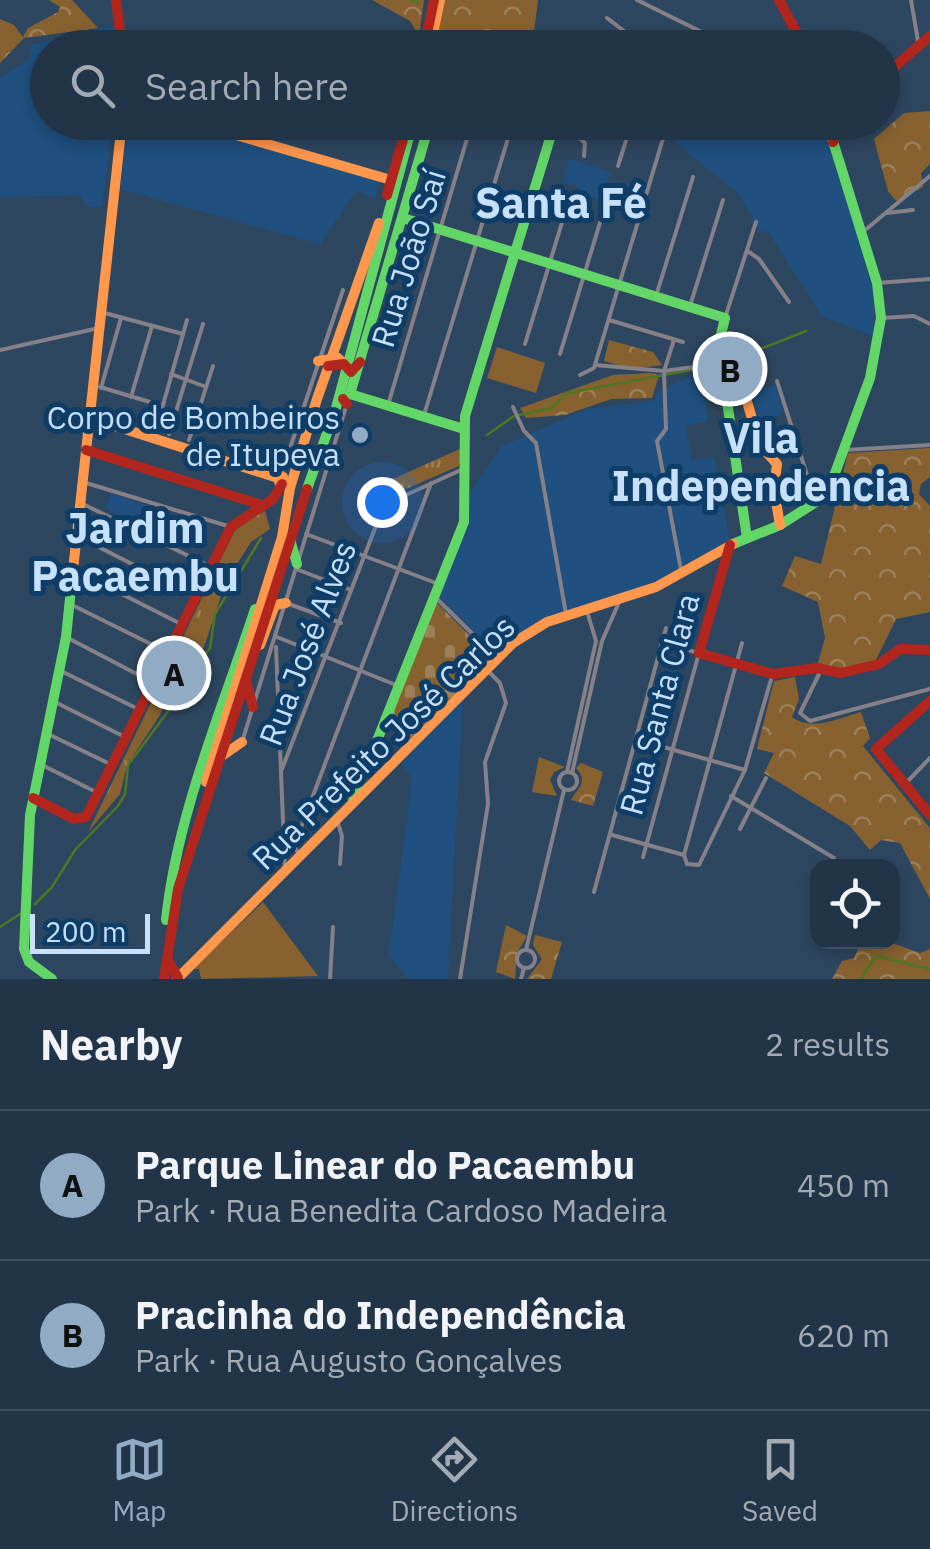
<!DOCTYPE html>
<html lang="en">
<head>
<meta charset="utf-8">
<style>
  :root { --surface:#223548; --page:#2e4052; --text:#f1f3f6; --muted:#a2abb4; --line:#3f5060; --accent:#92abc5 }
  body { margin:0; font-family:"IBM Plex Sans",sans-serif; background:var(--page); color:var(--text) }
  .controls { position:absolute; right:30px; bottom:30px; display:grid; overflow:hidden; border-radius:20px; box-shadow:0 5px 15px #0003 }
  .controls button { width:90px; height:90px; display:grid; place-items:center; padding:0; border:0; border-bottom:2px solid var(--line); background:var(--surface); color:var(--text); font:50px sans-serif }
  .scale { position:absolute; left:30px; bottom:25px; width:120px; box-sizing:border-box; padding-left:10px; border:5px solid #c8e1fb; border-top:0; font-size:28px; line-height:35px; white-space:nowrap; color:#c8e1fb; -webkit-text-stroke:8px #0e3d68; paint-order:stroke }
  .you { position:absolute; left:382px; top:502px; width:35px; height:35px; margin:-25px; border:8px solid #fff; border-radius:50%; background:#1a73e8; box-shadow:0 0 0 15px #1a73e833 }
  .badge { display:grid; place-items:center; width:65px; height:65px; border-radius:50%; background:var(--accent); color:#111; font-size:32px; font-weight:700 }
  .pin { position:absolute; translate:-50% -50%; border:5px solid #fff; box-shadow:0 2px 10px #0006 }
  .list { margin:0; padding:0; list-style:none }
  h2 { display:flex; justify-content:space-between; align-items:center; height:130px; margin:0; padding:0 40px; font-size:42px }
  h2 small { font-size:32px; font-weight:400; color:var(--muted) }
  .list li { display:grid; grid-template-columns:65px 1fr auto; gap:30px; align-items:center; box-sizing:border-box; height:150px; padding:0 40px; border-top:2px solid var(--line) }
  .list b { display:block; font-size:38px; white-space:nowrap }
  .list p { margin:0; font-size:32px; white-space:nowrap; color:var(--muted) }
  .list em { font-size:32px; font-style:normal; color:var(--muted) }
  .icon { flex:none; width:55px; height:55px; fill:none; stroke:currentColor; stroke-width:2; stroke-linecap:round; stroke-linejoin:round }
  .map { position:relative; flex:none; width:930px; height:979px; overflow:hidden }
  .search { position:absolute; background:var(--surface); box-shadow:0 5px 15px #0003; left:30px; right:30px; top:30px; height:110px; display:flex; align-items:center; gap:25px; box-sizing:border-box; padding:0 35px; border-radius:55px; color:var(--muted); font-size:38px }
  .sheet { height:430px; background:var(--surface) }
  nav { display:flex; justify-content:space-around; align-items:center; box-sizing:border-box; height:140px; border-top:2px solid var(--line); background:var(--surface); font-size:28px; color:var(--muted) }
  nav a { display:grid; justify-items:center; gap:5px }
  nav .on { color:var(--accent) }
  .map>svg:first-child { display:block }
</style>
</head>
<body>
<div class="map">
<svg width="930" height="979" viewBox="0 0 930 979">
  <defs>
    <pattern id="grass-tufts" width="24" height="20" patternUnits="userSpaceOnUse" patternTransform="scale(2.5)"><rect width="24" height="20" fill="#876230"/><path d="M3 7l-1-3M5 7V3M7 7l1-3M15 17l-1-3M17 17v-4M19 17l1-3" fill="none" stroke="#9c8059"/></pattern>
    <pattern id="forest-crowns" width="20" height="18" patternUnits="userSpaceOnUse" patternTransform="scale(2.5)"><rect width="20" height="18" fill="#876230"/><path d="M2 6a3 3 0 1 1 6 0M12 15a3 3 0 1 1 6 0" fill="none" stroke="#9c8059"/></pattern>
    <pattern id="cemetery-stones" width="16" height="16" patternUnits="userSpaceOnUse" patternTransform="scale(2.5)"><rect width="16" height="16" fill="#876230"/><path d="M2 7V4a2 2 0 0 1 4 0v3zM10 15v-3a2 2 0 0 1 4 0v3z" fill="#9c8059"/></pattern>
  </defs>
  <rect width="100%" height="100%" fill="#2e4760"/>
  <g fill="#1f507f">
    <path d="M 115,25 L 117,47 L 48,48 L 48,122 L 113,123 L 102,206 L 88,207 L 79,195 L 0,198 L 0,77 L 29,60 L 31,45 Z"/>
    <path d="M 129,122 L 183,123 L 380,180 L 375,198 L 356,191 L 320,244 L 120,189 Z"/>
    <path d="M 684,123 L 821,123 L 875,288 L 873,336 L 822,316 L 769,233 L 759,230 L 741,196 L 675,142 Z"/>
    <path d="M 569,159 L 611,172 L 601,200 L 582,195 L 576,185 L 563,183 Z"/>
    <path d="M 709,368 L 714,373 L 702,378 L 708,421 L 686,426 L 691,460 L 714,457 L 730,540 L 646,586 L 538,621 L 496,654 L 435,592 L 466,529 L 470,493 L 502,446 L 587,409 L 654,401 L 657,392 Z"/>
    <path d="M 775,384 L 784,412 L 761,424 L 752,394 Z"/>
    <path d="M 111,494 L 171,513 L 160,536 L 105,508 Z"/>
    <path d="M 463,698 L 448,979 L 408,979 L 389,956 L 412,778 L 401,763 Z"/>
  </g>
  <g fill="url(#grass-tufts)">
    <path d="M 462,448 L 459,466 L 392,495 L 386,482 Z"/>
    <path d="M 265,511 L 270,529 L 251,542 L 226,581 L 203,650 L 191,668 L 176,678 L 160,715 L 127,765 L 120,794 L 88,832 L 237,526 Z"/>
  </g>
  <g fill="url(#forest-crowns)">
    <path d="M 49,0 L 72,0 L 98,28 L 24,38 L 0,63 L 0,19 L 14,25 L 23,37 L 28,28 L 58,12 L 60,7 Z"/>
    <path d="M 372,0 L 424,0 L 419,36 L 410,21 Z"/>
    <path d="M 444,0 L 538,0 L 532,47 L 489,47 L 438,33 Z"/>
    <path d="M 930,111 L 930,164 L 921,173 L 923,187 L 896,201 L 888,191 L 874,139 L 904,113 Z"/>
    <path d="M 609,340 L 653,352 L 662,365 L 632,369 L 604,361 Z"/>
    <path d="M 650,373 L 659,375 L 652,398 L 611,399 L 565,415 L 526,418 L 520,408 L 613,375 Z"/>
    <path d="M 930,448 L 930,477 L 921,484 L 919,494 L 930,506 L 930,612 L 896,619 L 875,662 L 839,669 L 818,663 L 825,638 L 818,602 L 782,586 L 795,556 L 821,564 L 848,453 Z"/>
    <path d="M 795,677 L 799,699 L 792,717 C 812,732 839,718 861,712 L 870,738 L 863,746 L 930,828 L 930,899 L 900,843 L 881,840 L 870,850 L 850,826 L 764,773 L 774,753 L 757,749 L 774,681 Z"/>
    <path d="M 539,757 L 565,767 L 554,772 L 550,780 L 557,796 L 532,792 Z"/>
    <path d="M 581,763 L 603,772 L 593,806 L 571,800 C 578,788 589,782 576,768 Z"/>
    <path d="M 506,925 L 527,936 L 517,953 L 515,979 L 496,972 Z"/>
    <path d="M 535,935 L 562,942 L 551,979 L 527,979 L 542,959 L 533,945 Z"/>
    <path d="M 861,942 L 889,942 L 920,953 L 930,949 L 930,979 L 832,979 L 842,961 L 854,958 Z"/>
  </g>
  <path fill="url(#cemetery-stones)" d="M 434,600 L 492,658 L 409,739 L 388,717 Z"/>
  <g fill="#876230">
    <path d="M 497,347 L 545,363 L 536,393 L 487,378 Z"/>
    <path d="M 263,902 L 318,976 L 201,979 L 199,969 L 193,969 Z"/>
  </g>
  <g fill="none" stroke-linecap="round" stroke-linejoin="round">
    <g stroke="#4f7723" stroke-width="2.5">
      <path d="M 411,0 L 419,3"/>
      <path d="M 722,364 L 806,331"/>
      <path d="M 519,415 L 551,408 L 568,393 L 701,368"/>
      <path d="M 487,435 L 514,416"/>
      <path d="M 35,904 L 52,887 L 75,850 L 118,806 L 125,794 L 128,765 L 169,710 L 178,683 L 195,670 L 210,648 L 215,614 L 261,538"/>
      <path d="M 0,927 L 23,912"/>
      <path d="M 861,979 L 876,956 L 930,969"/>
    </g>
    <g stroke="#868089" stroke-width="4">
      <path d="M 637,0 L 734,48"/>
      <path d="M 911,0 L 919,47"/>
      <path d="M 607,18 L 646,48"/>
      <path d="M 699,48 L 705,33"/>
      <path d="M 561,122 L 585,143 L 584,156"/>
      <path d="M 618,166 L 628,134 L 620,122"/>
      <path d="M 887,213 L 913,210"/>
      <path d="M 864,231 L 930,176"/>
      <path d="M 749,252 L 759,259 L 789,302"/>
      <path d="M 877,283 L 930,279"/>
      <path d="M 656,296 L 693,177"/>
      <path d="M 690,306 L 723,200"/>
      <path d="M 101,312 L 183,334"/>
      <path d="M 725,318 L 756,222"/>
      <path d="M 881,318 L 914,316 L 930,324"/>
      <path d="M 609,320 L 683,342"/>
      <path d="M 674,340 L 664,371 L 666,429 L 657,441 L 681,570"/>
      <path d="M 525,344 L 571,193"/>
      <path d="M 0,350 L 99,328"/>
      <path d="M 560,354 L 606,203"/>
      <path d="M 595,365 L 664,371 L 716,364"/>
      <path d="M 171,374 L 206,387"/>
      <path d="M 580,375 L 594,368 L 668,122"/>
      <path d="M 777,381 L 815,500"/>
      <path d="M 100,387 L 163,406"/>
      <path d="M 101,388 L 121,318"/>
      <path d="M 131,397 L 152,326"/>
      <path d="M 388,405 L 472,122"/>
      <path d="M 513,407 L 524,431 L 536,443 L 566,614"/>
      <path d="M 424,415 L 513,122"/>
      <path d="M 169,434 L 203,324"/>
      <path d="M 154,437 L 187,320"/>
      <path d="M 189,440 L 213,366"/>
      <path d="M 845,450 L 930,445"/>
      <path d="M 281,475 L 343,290"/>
      <path d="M 83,482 L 231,527"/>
      <path d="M 81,503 L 211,567"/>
      <path d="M 306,534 L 436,583"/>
      <path d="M 77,536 L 197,597"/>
      <path d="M 296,569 L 351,590"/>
      <path d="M 76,571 L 183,625"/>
      <path d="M 432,594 L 496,657"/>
      <path d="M 70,604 L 169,653"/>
      <path d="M 289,604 L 341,623"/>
      <path d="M 66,637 L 154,683"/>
      <path d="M 277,637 L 396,685"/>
      <path d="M 742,643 L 684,855 L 687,864 L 699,865 L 745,770 L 772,676"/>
      <path d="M 276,647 L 285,872"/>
      <path d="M 59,670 L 140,710"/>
      <path d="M 821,670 L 800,713 L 810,721 L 930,689"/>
      <path d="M 53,701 L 125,737"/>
      <path d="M 46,733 L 110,764"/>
      <path d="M 635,739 L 745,770"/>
      <path d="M 242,742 L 350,394"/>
      <path d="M 40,764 L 98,793"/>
      <path d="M 282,769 L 384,505 L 463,469"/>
      <circle cx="568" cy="781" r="9"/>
      <path d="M 567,772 L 596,641 L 586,608"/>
      <path d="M 572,773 L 602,641 L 620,600"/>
      <path d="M 905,784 L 930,758"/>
      <path d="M 731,796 L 834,858"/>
      <path d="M 337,820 L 342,836 L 340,864"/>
      <path d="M 740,829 L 766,778"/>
      <path d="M 612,835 L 684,855"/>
      <path d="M 300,856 L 294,846 L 431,483"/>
      <path d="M 643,857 L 699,653 L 661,643"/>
      <path d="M 594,892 L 666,628"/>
      <path d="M 526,950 L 564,790"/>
      <circle cx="526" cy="959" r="9"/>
      <path d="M 330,979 L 333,927"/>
      <path d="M 460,979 L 488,804 L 485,762 L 506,703 L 500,683 L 488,671"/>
      <path d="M 521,979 L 524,968"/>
    </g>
    <g stroke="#63d668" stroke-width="10">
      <path d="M 431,43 L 441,46 L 453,40"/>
      <path d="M 403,218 L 725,318 L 715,359 L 728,408 L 747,538"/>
      <path d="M 350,394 L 430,122"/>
      <path d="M 350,394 L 464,429"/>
      <path d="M 307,489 L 336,408 L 413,122"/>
      <path d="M 290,539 L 297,564"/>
      <path d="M 733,544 L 780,525 L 827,495 L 870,378 L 881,318 L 877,283 L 827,122"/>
      <path d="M 353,801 L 464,522 L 465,416 L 555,122"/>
      <path d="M 166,920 C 177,814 222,710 255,609"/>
      <path d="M 52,979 L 29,962 L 24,949 L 30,815 L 66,637 L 73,570"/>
    </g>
    <g stroke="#ff974d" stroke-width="10">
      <path d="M 430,48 L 440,0"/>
      <path d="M 191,122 L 391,180"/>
      <path d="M 318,361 L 338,358 L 344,364"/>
      <path d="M 723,383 L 745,395 L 760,445 L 777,464 L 774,490 L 780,525"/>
      <path d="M 90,418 L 278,478"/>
      <path d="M 283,477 L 284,482 L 280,484 L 278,478 Z"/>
      <path d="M 73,570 L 122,122"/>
      <path d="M 260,645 L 275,605 L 286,603"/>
      <path d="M 219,758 L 242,742"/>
      <path d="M 206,782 L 282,537 L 290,488 L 317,399 L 379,223"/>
      <path d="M 177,979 L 513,643 L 547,622 L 656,587 L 733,544"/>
    </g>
    <g stroke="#b3261e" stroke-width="10">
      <path d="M 116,0 L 122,48"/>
      <path d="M 779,0 L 805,48"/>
      <path d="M 453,40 L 477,48"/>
      <path d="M 424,48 L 434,0"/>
      <path d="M 882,78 L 930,36"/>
      <path d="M 833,142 L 844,122"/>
      <path d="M 387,195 L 408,122"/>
      <path d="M 328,366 L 344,364 L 351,372 L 360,362"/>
      <path d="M 343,399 L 347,404"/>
      <path d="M 86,450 L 262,505"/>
      <path d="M 730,545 L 699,653 L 773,674 L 817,668 L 841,673 L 879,664 L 900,649 L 930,650"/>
      <path d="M 246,681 L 253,707"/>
      <path d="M 930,701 L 876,749 L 930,815"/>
      <path d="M 33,798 L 74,819 L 86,817 L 231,527 L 273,499 L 282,484"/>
      <path d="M 168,960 L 178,978"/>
      <path d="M 164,979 L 178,889 L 307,489"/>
    </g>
  </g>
  <circle fill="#92abc5" stroke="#0e3d68" stroke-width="4" cx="360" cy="435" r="10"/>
  <g text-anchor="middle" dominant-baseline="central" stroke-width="10" stroke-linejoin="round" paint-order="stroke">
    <g font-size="32" fill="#c8e1fb" stroke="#0e3d68">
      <text transform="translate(408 258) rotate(-73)">Rua João Saí</text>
      <text transform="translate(307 643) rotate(-69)">Rua José Alves</text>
      <text transform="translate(659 704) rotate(-75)">Rua Santa Clara</text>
      <text transform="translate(383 742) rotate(-44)">Rua Prefeito José Carlos</text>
    </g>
    <g font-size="32" fill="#c8e1fb" stroke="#0e3d68" text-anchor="end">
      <text x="340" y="417">Corpo de Bombeiros<tspan x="340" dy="37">de Itupeva</tspan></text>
    </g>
    <g font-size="42" font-weight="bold" fill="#c8e1fb" stroke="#0e3d68">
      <text x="561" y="202">Santa Fé</text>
      <text x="761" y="437">Vila<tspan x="761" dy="48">Independencia</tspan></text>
      <text x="135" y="527">Jardim<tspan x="135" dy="48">Pacaembu</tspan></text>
    </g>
  </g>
</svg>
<div class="controls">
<button><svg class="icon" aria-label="locate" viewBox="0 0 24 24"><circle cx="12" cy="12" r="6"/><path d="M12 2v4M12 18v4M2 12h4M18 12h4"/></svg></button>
</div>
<div class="scale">200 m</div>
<div class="you"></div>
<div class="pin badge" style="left:174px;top:673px">A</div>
<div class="pin badge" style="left:730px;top:369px">B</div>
<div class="search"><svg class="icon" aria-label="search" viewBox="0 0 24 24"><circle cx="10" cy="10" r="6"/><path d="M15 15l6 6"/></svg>Search here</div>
</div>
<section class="sheet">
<h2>Nearby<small>2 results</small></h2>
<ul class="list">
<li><span class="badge">A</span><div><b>Parque Linear do Pacaembu</b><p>Park · Rua Benedita Cardoso Madeira</p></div><em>450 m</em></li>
<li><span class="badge">B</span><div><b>Pracinha do Independência</b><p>Park · Rua Augusto Gonçalves</p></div><em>620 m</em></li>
</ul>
</section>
<nav>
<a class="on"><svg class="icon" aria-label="map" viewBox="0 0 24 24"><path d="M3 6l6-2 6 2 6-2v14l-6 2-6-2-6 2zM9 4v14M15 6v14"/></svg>Map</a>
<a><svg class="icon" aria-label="directions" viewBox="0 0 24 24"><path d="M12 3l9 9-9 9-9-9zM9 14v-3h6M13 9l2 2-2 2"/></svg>Directions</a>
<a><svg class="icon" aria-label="saved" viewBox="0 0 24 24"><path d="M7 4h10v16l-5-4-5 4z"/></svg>Saved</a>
</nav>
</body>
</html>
